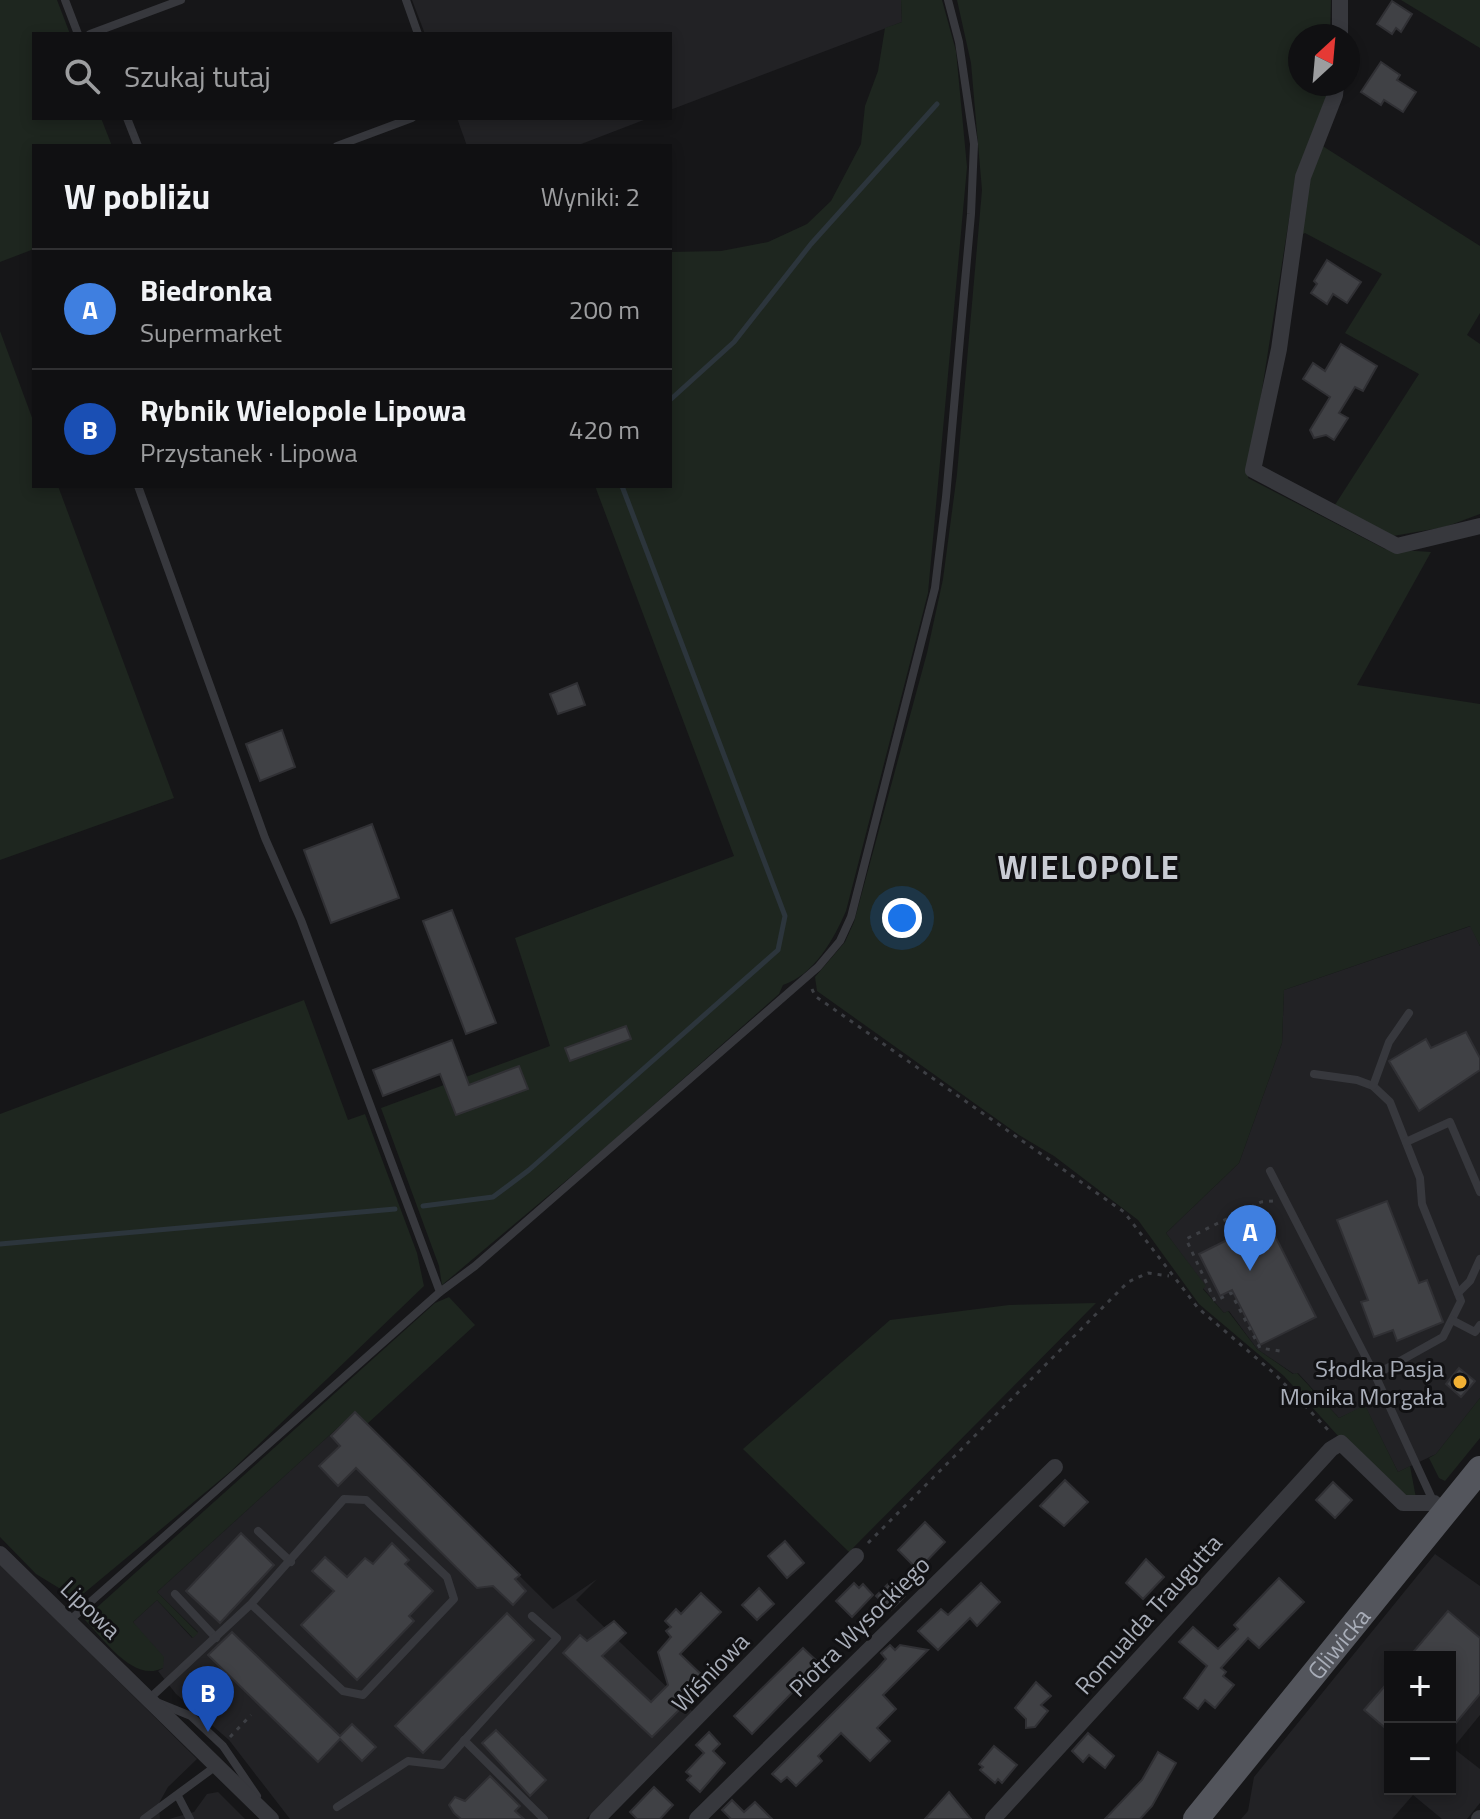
<!DOCTYPE html>
<html lang="pl">
<head>
<meta charset="utf-8">
<style>
  :root { --surface:#101012; --page:#1e1e20; --text:#f1f3f6; --muted:#9c9d9f; --line:#303032; --accent:#0f766e }
  body { margin:0; font-family:"Titillium Web",sans-serif; background:var(--page); color:var(--text) }
  .controls { position:absolute; right:24px; bottom:24px; display:grid; overflow:hidden; border-radius:0px; box-shadow:0 4px 12px #0003 }
  .controls button { width:72px; height:72px; display:grid; place-items:center; padding:0; border:0; border-bottom:2px solid var(--line); background:var(--surface); color:var(--text); font:40px sans-serif }
  .compass { position:absolute; left:1288px; top:24px; width:72px; height:72px; border-radius:50%; background:var(--surface); box-shadow:0 4px 12px #0003; rotate:26deg }
  .you { position:absolute; left:902px; top:918px; width:28px; height:28px; margin:-20px; border:6px solid #fff; border-radius:50%; background:#1a73e8; box-shadow:0 0 0 12px #1a73e833 }
  .badge { display:grid; place-items:center; width:52px; height:52px; border-radius:50%; background:var(--accent); color:#fff; font-size:26px; font-weight:700 }
  .pin { position:absolute; translate:-50% -66px; filter:drop-shadow(0 2px 4px #0008) }
  .pin::after { content:''; position:absolute; top:42px; width:28px; height:24px; background:inherit; clip-path:polygon(0 0,100% 0,50% 100%) }
  .list { margin:0; padding:0; list-style:none }
  h2 { display:flex; justify-content:space-between; align-items:center; height:104px; margin:0; padding:0 32px; font-size:34px }
  h2 small { font-size:26px; font-weight:400; color:var(--muted) }
  .list li { display:grid; grid-template-columns:52px 1fr auto; gap:24px; align-items:center; box-sizing:border-box; height:120px; padding:0 32px; border-top:2px solid var(--line) }
  .list b { display:block; font-size:30px; white-space:nowrap }
  .list p { margin:0; font-size:26px; white-space:nowrap; color:var(--muted) }
  .list em { font-size:26px; font-style:normal; color:var(--muted) }
  .icon { flex:none; width:44px; height:44px; fill:none; stroke:currentColor; stroke-width:2; stroke-linecap:round; stroke-linejoin:round }
  .map { position:relative; flex:none; width:1480px; height:1819px; overflow:hidden }
  .search { position:absolute; background:var(--surface); box-shadow:0 4px 12px #0003; left:32px; top:32px; width:640px; height:88px; display:flex; align-items:center; gap:20px; box-sizing:border-box; padding:0 28px; border-radius:0px; color:var(--muted); font-size:30px }
  .panel { position:absolute; background:var(--surface); box-shadow:0 4px 12px #0003; left:32px; top:144px; width:640px; height:344px; border-radius:0px }
  .map>svg:first-child { display:block }
</style>
</head>
<body>
<div class="map">
<svg width="1480" height="1819" viewBox="0 0 1480 1819">
  <rect width="100%" height="100%" fill="#161618"/>
  <g fill="#222225" fill-rule="evenodd">
    <path d="M 412,0 L 901,0 L 902,22 L 670,110 L 670,34 L 425,34 Z"/>
    <path d="M 457,118 L 649,118 L 576,146 L 467,146 Z"/>
    <path d="M 1471,926 L 1480,946 L 1480,1398 L 1436,1454 L 1398,1472 L 1365,1406 L 1339,1418 L 1298,1373 L 1294,1374 L 1257,1349 L 1229,1311 L 1224,1313 L 1203,1288 L 1205,1286 L 1166,1233 L 1239,1163 L 1282,1043 L 1284,990 Z"/>
    <path d="M 355,1412 L 553,1609 L 597,1579 L 576,1600 L 695,1714 L 586,1819 L 290,1819 L 229,1740 L 176,1694 L 158,1671 L 163,1668 L 133,1622 L 157,1600 L 192,1638 L 198,1632 L 157,1592 Z"/>
    <path d="M 1435,1554 L 1480,1586 L 1480,1715 L 1453,1748 L 1480,1769 L 1480,1803 L 1467,1819 L 1442,1819 L 1413,1795 L 1392,1819 L 1241,1819 L 1248,1811 L 1254,1777 ZM 1390,1657 L 1450,1657 L 1450,1789 L 1390,1789 Z"/>
    <path d="M 0,1564 L 197,1759 L 168,1787 L 159,1803 L 160,1819 L 0,1819 Z"/>
    <path d="M 218,1792 L 245,1819 L 169,1819 L 194,1812 L 207,1794 Z"/>
  </g>
  <g fill="#1e261f">
    <path d="M 0,0 L 57,0 L 70,34 L 34,34 L 34,118 L 101,118 L 112,146 L 34,146 L 34,249 L 0,262 Z"/>
    <path d="M 901,0 L 942,0 L 956,51 L 967,167 L 928,593 L 846,911 C 834,939 814,975 783,985 L 779,994 L 605,1148 L 442,1285 L 439,1266 L 381,1108 L 550,1046 L 515,938 L 734,856 L 595,486 L 670,486 L 670,252 L 721,251 L 768,242 L 807,224 L 831,201 L 861,144 L 865,106 L 878,71 L 885,28 L 902,22 Z"/>
    <path d="M 957,0 L 1331,0 L 1330,36 L 1300,36 L 1300,84 L 1328,84 L 1327,95 L 1296,175 L 1248,478 L 1385,549 L 1431,552 L 1357,685 L 1480,704 L 1480,946 L 1470,926 L 1284,990 L 1282,1043 L 1239,1163 L 1166,1233 L 1206,1286 L 1203,1289 L 1224,1313 L 1228,1311 L 1257,1349 L 1293,1374 L 1297,1373 L 1339,1418 L 1365,1405 L 1398,1472 L 1410,1466 L 1416,1498 L 1402,1495 L 1339,1437 L 1284,1376 L 1199,1304 L 1138,1220 L 1054,1156 L 1019,1135 L 817,991 L 815,977 L 845,942 L 854,922 L 927,653 L 943,579 L 957,474 L 982,190 L 971,63 Z"/>
    <path d="M 1401,0 L 1480,0 L 1480,48 Z"/>
    <path d="M 1321,145 L 1480,246 L 1480,313 L 1467,335 L 1480,344 L 1480,514 L 1445,527 L 1393,536 L 1333,508 L 1419,374 L 1345,333 L 1382,274 L 1305,233 L 1299,236 L 1307,181 Z"/>
    <path d="M 0,331 L 34,423 L 34,486 L 58,486 L 174,798 L 0,860 Z"/>
    <path d="M 304,1000 L 348,1120 L 365,1114 L 417,1253 L 424,1286 L 231,1471 L 77,1599 L 36,1574 L 0,1537 L 0,1114 Z"/>
    <path d="M 449,1297 L 475,1325 L 367,1424 L 355,1412 L 157,1592 L 198,1633 L 193,1638 L 157,1600 L 133,1622 L 164,1657 L 163,1668 C 133,1683 104,1639 84,1619 L 435,1303 Z"/>
    <path d="M 1096,1303 L 849,1552 L 743,1449 L 890,1320 L 1009,1305 Z"/>
    <path d="M 1480,1398 L 1480,1438 L 1445,1481 L 1439,1478 L 1429,1458 L 1436,1454 Z"/>
  </g>
  <g fill="none" stroke-linecap="round" stroke-linejoin="round">
    <g stroke="#2c353c" stroke-width="5">
      <path d="M 670,400 L 734,342 L 811,244 L 937,104"/>
      <path d="M 423,1206 L 493,1197 L 529,1170 L 778,950 L 785,916 L 622,486"/>
      <path d="M 0,1244 L 395,1209"/>
    </g>
  </g>
  <g fill="#404145" stroke="#303034" stroke-width="2">
    <path d="M 1392,1 L 1412,14 L 1401,32 L 1396,28 L 1392,34 L 1377,24 Z"/>
    <path d="M 1381,62 L 1400,75 L 1397,80 L 1416,92 L 1403,112 L 1384,100 L 1381,105 L 1361,92 Z"/>
    <path d="M 1327,260 L 1361,282 L 1347,303 L 1333,294 L 1327,304 L 1311,293 L 1317,284 L 1314,281 Z"/>
    <path d="M 1341,344 L 1377,366 L 1363,391 L 1355,387 L 1339,413 L 1348,418 L 1334,440 L 1326,435 L 1314,438 L 1310,430 L 1330,397 L 1303,379 L 1313,363 L 1325,371 Z"/>
    <path d="M 577,683 L 585,705 L 558,714 L 550,694 Z"/>
    <path d="M 282,730 L 295,767 L 260,781 L 246,744 Z"/>
    <path d="M 372,824 L 399,898 L 331,923 L 304,850 Z"/>
    <path d="M 452,910 L 496,1023 L 466,1034 L 423,921 Z"/>
    <path d="M 626,1026 L 631,1039 L 570,1061 L 565,1048 Z"/>
    <path d="M 1466,1032 L 1480,1058 L 1480,1070 L 1419,1111 L 1389,1061 L 1426,1039 L 1431,1048 Z"/>
    <path d="M 452,1040 L 469,1085 L 519,1066 L 528,1089 L 456,1115 L 440,1074 L 383,1096 L 373,1070 Z"/>
    <path d="M 1387,1201 L 1419,1283 L 1427,1280 L 1443,1322 L 1397,1341 L 1393,1330 L 1374,1337 L 1361,1302 L 1368,1300 L 1337,1220 Z"/>
    <path d="M 1267,1220 L 1316,1317 L 1260,1345 L 1232,1290 L 1220,1296 L 1199,1254 Z"/>
    <path d="M 1459,1368 L 1475,1381 L 1461,1397 L 1446,1384 Z"/>
    <path d="M 355,1412 L 520,1575 L 515,1579 L 526,1591 L 513,1605 L 493,1586 L 477,1588 L 356,1468 L 338,1486 L 319,1466 L 340,1446 L 331,1436 Z"/>
    <path d="M 1065,1480 L 1088,1502 L 1064,1526 L 1040,1506 Z"/>
    <path d="M 1333,1482 L 1352,1500 L 1335,1518 L 1316,1500 Z"/>
    <path d="M 925,1522 L 945,1542 L 918,1570 L 898,1550 Z"/>
    <path d="M 241,1533 L 274,1565 L 220,1623 L 186,1591 Z"/>
    <path d="M 785,1541 L 804,1563 L 787,1578 L 768,1556 Z"/>
    <path d="M 392,1543 L 409,1560 L 405,1564 L 433,1591 L 409,1616 L 414,1621 L 357,1680 L 301,1625 L 334,1591 L 312,1571 L 325,1557 L 347,1577 L 365,1558 L 373,1564 Z"/>
    <path d="M 1146,1559 L 1164,1577 L 1143,1599 L 1126,1583 Z"/>
    <path d="M 1279,1578 L 1304,1602 L 1259,1648 L 1248,1638 L 1221,1668 L 1226,1672 L 1223,1676 L 1234,1685 L 1215,1708 L 1205,1700 L 1198,1709 L 1184,1698 L 1207,1666 L 1179,1642 L 1193,1627 L 1218,1649 L 1238,1629 L 1234,1625 Z"/>
    <path d="M 890,1582 L 905,1596 L 891,1610 L 876,1596 Z"/>
    <path d="M 854,1583 L 859,1588 L 863,1584 L 873,1595 L 852,1617 L 836,1601 Z"/>
    <path d="M 981,1583 L 1000,1602 L 977,1626 L 970,1618 L 938,1650 L 918,1631 L 941,1609 L 948,1615 Z"/>
    <path d="M 759,1588 L 774,1604 L 757,1620 L 742,1605 Z"/>
    <path d="M 701,1593 L 721,1612 L 680,1654 L 708,1681 L 652,1737 L 563,1653 L 580,1635 L 587,1641 L 614,1621 L 626,1633 L 602,1656 L 651,1702 L 668,1685 L 658,1652 L 671,1637 L 666,1631 L 671,1627 L 665,1621 L 676,1609 L 681,1614 Z"/>
    <path d="M 1448,1611 L 1480,1638 L 1480,1694 L 1450,1730 L 1450,1657 L 1409,1657 Z"/>
    <path d="M 507,1613 L 534,1640 L 423,1753 L 395,1726 Z"/>
    <path d="M 232,1632 L 340,1736 L 352,1724 L 376,1747 L 362,1761 L 340,1739 L 318,1762 L 208,1655 Z"/>
    <path d="M 890,1645 L 895,1650 L 900,1645 L 928,1650 L 883,1695 L 896,1709 L 877,1728 L 890,1741 L 870,1761 L 841,1733 L 818,1756 L 822,1761 L 796,1786 L 787,1777 L 781,1782 L 772,1774 L 878,1668 L 886,1659 L 881,1653 Z"/>
    <path d="M 803,1648 L 820,1664 L 752,1734 L 734,1716 Z"/>
    <path d="M 1390,1680 L 1390,1732 L 1364,1710 Z"/>
    <path d="M 1036,1682 L 1051,1696 L 1041,1705 L 1048,1711 L 1035,1727 L 1026,1728 L 1026,1719 L 1015,1708 Z"/>
    <path d="M 496,1730 L 546,1780 L 530,1796 L 482,1743 Z"/>
    <path d="M 709,1732 L 720,1744 L 713,1751 L 725,1763 L 700,1792 L 687,1780 L 691,1776 L 686,1772 L 704,1753 L 696,1745 Z"/>
    <path d="M 1088,1733 L 1114,1756 L 1105,1768 L 1089,1755 L 1083,1762 L 1072,1751 Z"/>
    <path d="M 994,1746 L 1017,1765 L 1002,1783 L 998,1779 L 995,1783 L 980,1770 L 983,1767 L 979,1764 Z"/>
    <path d="M 1158,1752 L 1176,1763 L 1152,1806 L 1140,1819 L 1105,1819 L 1142,1780 Z"/>
    <path d="M 490,1776 L 520,1806 L 515,1811 L 524,1819 L 461,1819 L 454,1813 L 449,1805 L 455,1797 L 465,1801 Z"/>
    <path d="M 654,1787 L 673,1805 L 660,1819 L 637,1819 L 630,1812 Z"/>
    <path d="M 949,1792 L 971,1819 L 925,1819 Z"/>
    <path d="M 732,1800 L 744,1812 L 755,1802 L 772,1819 L 731,1819 L 722,1810 Z"/>
  </g>
  <g fill="none" stroke-linecap="round" stroke-linejoin="round">
    <g stroke="#3d3f44" stroke-width="3" stroke-dasharray="4 6" stroke-linecap="butt">
      <path d="M 812,989 L 815,996 L 1124,1212 L 1198,1308 L 1275,1374 L 1330,1432"/>
      <path d="M 1273,1201 L 1261,1202 L 1186,1239 L 1215,1301 L 1231,1293 L 1260,1348 L 1280,1351"/>
      <path d="M 868,1543 L 1128,1282 L 1148,1273 L 1169,1276"/>
      <path d="M 230,1737 L 251,1715"/>
    </g>
    <g stroke="#37383d" stroke-width="8">
      <path d="M 65,0 L 78,34"/>
      <path d="M 406,0 L 418,34"/>
      <path d="M 90,34 L 181,0"/>
      <path d="M 127,118 L 138,146"/>
      <path d="M 337,146 L 412,118"/>
      <path d="M 1314,1074 L 1357,1080 L 1373,1086 L 1390,1102 L 1420,1178 L 1422,1204 L 1461,1301 L 1443,1337 L 1375,1375"/>
      <path d="M 1373,1086 L 1389,1042 L 1409,1013"/>
      <path d="M 1406,1142 L 1450,1122 L 1480,1192"/>
      <path d="M 1270,1171 L 1375,1375 L 1434,1503"/>
      <path d="M 440,1292 L 475,1266 L 818,967 L 840,941 L 851,917 L 935,588 L 946,497 L 971,214 L 974,144 L 959,42 L 948,0"/>
      <path d="M 1458,1293 L 1470,1281 L 1480,1259"/>
      <path d="M 1452,1320 L 1475,1332 L 1480,1325"/>
      <path d="M 258,1531 L 291,1562"/>
      <path d="M 175,1594 L 216,1638"/>
      <path d="M 251,1604 L 343,1691 L 363,1695 L 454,1599 L 447,1577 L 366,1500 L 344,1499 L 251,1604 L 149,1699 L 191,1716 L 223,1746 L 257,1796"/>
      <path d="M 69,1621 L 440,1292 L 301,920 L 265,838 L 138,486"/>
      <path d="M 464,1740 L 544,1819"/>
      <path d="M 178,1796 L 190,1819"/>
      <path d="M 337,1807 L 408,1761 L 442,1765 L 557,1638 L 532,1616"/>
      <path d="M 144,1819 L 216,1766"/>
    </g>
    <g stroke="#37383d" stroke-width="16">
      <path d="M 1340,0 L 1340,36"/>
      <path d="M 1336,84 L 1335,95 L 1303,177 L 1279,349 L 1253,470 L 1397,546 L 1480,526"/>
      <path d="M 0,1554 L 271,1819"/>
      <path d="M 597,1819 L 856,1556"/>
      <path d="M 697,1819 L 1055,1467"/>
      <path d="M 993,1819 L 1331,1449 L 1341,1443 L 1403,1503 L 1434,1503 L 1444,1513"/>
      <path d="M 1479,1819 L 1480,1818"/>
    </g>
    <path stroke="#53555c" stroke-width="26" id="s1" d="M 1196,1819 L 1480,1469"/>
  </g>
  <circle fill="#f2b134" stroke="#111113" stroke-width="3" cx="1460" cy="1382" r="8"/>
  <g text-anchor="middle" dominant-baseline="central" stroke-width="6" stroke-linejoin="round" paint-order="stroke">
    <g font-size="24" fill="#a8adb8" stroke="#111113" text-anchor="end">
      <text x="1444" y="1368">Słodka Pasja<tspan x="1444" dy="28">Monika Morgała</tspan></text>
    </g>
    <g font-size="24" fill="#a8adb8" stroke="#111113">
      <text transform="translate(91 1609) rotate(44)">Lipowa</text>
      <text transform="translate(1148 1614) rotate(-48)">Romualda Traugutta</text>
      <text transform="translate(859 1626) rotate(-45)">Piotra Wysockiego</text>
      <text stroke="none"><textPath href="#s1" startOffset="226">Gliwicka</textPath></text>
      <text transform="translate(710 1672) rotate(-46)">Wiśniowa</text>
    </g>
    <g font-size="32" font-weight="bold" letter-spacing="2" fill="#c9ccd4" stroke="#111113">
      <text x="1089" y="867">WIELOPOLE</text>
    </g>
  </g>
</svg>
<div class="controls">
<button>+</button>
<button>−</button>
</div>
<svg class="compass" viewBox="-18 -18 36 36"><path d="M0-13l5 13h-10z" fill="#e53935"/><path d="M0 13l5-13h-10z" fill="#9c9d9f"/></svg>
<div class="you"></div>
<div class="pin badge" style="left:1250px;top:1271px;background:#3f7fe0">A</div>
<div class="pin badge" style="left:208px;top:1732px;background:#1a4fb4">B</div>
<div class="search"><svg class="icon" aria-label="search" viewBox="0 0 24 24"><circle cx="10" cy="10" r="6"/><path d="M15 15l6 6"/></svg>Szukaj tutaj</div>
<section class="panel">
<h2>W pobliżu<small>Wyniki: 2</small></h2>
<ul class="list">
<li><span class="badge" style="background:#3f7fe0">A</span><div><b>Biedronka</b><p>Supermarket</p></div><em>200 m</em></li>
<li><span class="badge" style="background:#1a4fb4">B</span><div><b>Rybnik Wielopole Lipowa</b><p>Przystanek · Lipowa</p></div><em>420 m</em></li>
</ul>
</section>
</div>
</body>
</html>
